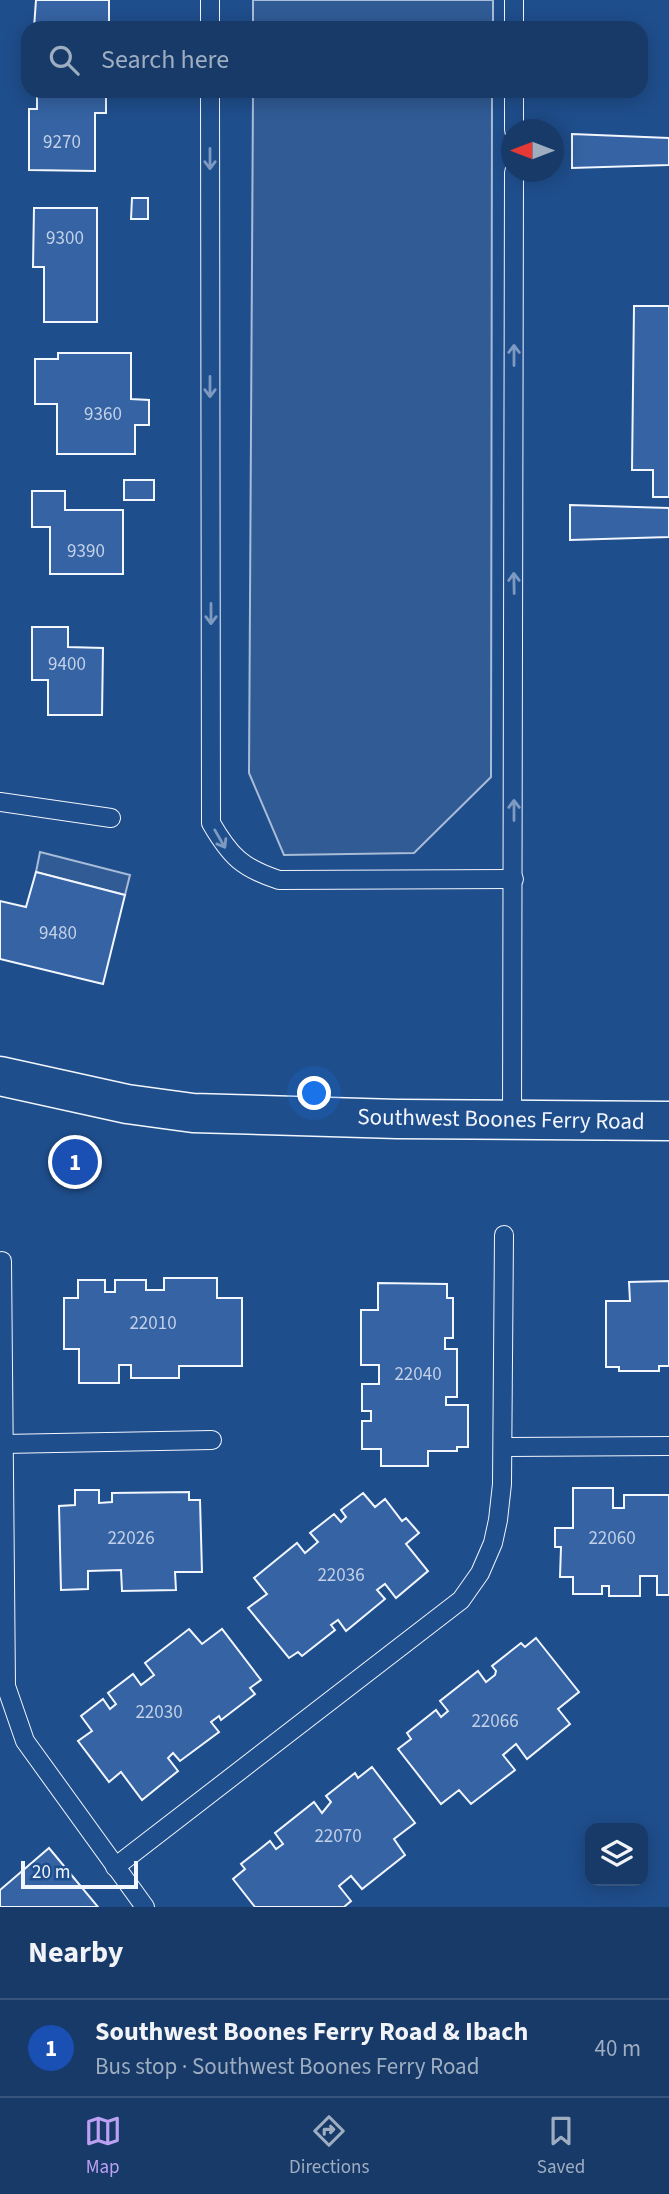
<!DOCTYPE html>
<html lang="en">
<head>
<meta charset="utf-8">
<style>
  :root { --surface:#173a69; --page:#20416f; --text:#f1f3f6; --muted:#9eadc0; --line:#36547d; --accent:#bca0f2 }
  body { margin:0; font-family:"Source Sans 3",sans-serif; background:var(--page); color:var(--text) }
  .controls { position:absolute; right:21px; bottom:21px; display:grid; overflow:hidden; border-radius:14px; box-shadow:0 4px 18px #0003 }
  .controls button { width:63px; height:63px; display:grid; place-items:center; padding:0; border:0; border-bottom:2px solid var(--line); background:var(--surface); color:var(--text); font:35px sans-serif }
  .compass { position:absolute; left:501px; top:119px; width:63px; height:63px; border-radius:50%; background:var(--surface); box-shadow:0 4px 18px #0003; rotate:270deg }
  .scale { position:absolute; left:21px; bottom:18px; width:117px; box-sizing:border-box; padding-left:7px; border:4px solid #f2f6ff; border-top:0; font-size:19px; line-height:24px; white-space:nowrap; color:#f2f6ff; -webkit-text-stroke:5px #1f4e8c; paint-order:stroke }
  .you { position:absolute; left:315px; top:1094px; width:24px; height:24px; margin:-18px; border:5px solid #fff; border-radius:50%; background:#1a73e8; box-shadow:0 0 0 10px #1a73e833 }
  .badge { display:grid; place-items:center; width:46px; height:46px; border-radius:50%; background:var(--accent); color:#fff; font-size:23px; font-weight:700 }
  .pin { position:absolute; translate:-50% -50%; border:4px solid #fff; box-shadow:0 2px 7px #0006 }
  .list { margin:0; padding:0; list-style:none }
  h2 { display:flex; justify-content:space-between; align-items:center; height:91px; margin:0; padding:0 28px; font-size:30px }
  h2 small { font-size:23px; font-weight:400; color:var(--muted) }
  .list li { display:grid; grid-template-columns:46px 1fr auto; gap:21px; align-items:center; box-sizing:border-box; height:98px; padding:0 28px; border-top:2px solid var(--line) }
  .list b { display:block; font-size:26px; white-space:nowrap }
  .list p { margin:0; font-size:23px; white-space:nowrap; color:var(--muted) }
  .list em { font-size:23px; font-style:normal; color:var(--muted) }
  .icon { flex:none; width:38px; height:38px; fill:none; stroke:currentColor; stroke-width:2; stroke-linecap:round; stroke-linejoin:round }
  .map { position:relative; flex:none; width:669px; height:1907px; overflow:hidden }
  .search { position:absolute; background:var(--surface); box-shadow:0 4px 18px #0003; left:21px; right:21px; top:21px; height:77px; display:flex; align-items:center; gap:18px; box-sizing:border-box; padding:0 24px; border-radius:21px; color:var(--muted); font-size:26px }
  .sheet { height:189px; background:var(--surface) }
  nav { display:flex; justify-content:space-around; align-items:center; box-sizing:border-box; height:98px; border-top:2px solid var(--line); background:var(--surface); font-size:19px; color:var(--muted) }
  nav a { display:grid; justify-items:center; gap:4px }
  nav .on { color:var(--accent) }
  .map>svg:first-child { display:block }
</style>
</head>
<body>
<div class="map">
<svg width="669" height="1907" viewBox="0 0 669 1907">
  <rect width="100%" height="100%" fill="#1f4e8c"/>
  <g fill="#305b95" stroke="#a8bbd7" stroke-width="2">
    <rect x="253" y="0" width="240" height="28"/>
    <path d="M 253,91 L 492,91 L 491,777 L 414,853 L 284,855 L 249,773 Z"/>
    <path d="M 40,852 L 130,875 L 125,895 L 36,872 Z"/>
  </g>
  <g fill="#3563a3" stroke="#f2f6ff" stroke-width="2">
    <path d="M 36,0 L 109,0 L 109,28 L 34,28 Z"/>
    <path d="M 37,91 L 106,91 L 106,113 L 95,113 L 95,171 L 29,170 L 29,109 L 37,109 Z"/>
    <path d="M 572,134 L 669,138 L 669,165 L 572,168 Z"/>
    <path d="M 132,198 L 148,198 L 148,219 L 131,219 Z"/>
    <path d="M 34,208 L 97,208 L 97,322 L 44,322 L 44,267 L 33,267 Z"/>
    <path d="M 634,306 L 669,306 L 669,497 L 653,497 L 653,470 L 632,470 Z"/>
    <path d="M 58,353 L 131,353 L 131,399 L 149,400 L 149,425 L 135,425 L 135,454 L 57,454 L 57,404 L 35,404 L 35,359 L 58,359 Z"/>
    <rect x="124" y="480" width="30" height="20"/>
    <path d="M 32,491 L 65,491 L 65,510 L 123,510 L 123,574 L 50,574 L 50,527 L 32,527 Z"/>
    <path d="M 570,505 L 669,508 L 669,537 L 570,540 Z"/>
    <path d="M 32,627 L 68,627 L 68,647 L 103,648 L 102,715 L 48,715 L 48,680 L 32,680 Z"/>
    <path d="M 36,872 L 125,895 L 103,984 L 0,959 L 0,901 L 26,907 Z"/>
    <path d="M 164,1278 L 217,1278 L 217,1298 L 242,1298 L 242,1366 L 179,1366 L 179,1378 L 131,1378 L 131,1365 L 119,1365 L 119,1383 L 79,1383 L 79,1349 L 64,1349 L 64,1298 L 78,1298 L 78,1280 L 105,1280 L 105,1292 L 115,1292 L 115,1280 L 146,1280 L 146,1290 L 164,1290 Z"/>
    <path d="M 669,1281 L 669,1366 L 659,1366 L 659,1371 L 619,1371 L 619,1367 L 606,1367 L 606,1301 L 630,1301 L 629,1282 Z"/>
    <path d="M 378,1283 L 447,1284 L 447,1298 L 453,1298 L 453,1338 L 445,1338 L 445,1349 L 457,1349 L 457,1397 L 446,1397 L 446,1405 L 468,1405 L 468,1447 L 457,1447 L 457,1451 L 428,1451 L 428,1466 L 381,1466 L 381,1449 L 362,1449 L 362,1421 L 371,1421 L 371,1411 L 362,1411 L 362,1384 L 379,1384 L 379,1365 L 361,1365 L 361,1310 L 378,1310 Z"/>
    <path d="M 573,1488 L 613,1488 L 613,1508 L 624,1508 L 624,1495 L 669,1495 L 669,1595 L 657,1595 L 657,1576 L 640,1576 L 640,1596 L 609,1596 L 609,1586 L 602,1586 L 602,1594 L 573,1594 L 573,1577 L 560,1577 L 561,1547 L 555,1547 L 555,1528 L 573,1528 Z"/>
    <path d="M 75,1490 L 99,1490 L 99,1503 L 112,1502 L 112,1493 L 189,1492 L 189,1500 L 200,1500 L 202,1572 L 175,1572 L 176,1590 L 122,1591 L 121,1570 L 88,1571 L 88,1589 L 61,1590 L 59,1506 L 75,1505 Z"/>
    <path d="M 363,1493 L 375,1507 L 385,1499 L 402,1521 L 406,1518 L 419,1533 L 406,1544 L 428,1571 L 396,1598 L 385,1584 L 377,1590 L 385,1599 L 346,1631 L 338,1620 L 331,1625 L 335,1630 L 302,1656 L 298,1652 L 289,1658 L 248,1608 L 267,1594 L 254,1578 L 297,1543 L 305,1553 L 318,1542 L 310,1533 L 334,1514 L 341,1522 L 346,1517 L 341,1510 Z"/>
    <path d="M 189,1629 L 202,1644 L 222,1629 L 261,1680 L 250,1688 L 255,1694 L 221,1720 L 219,1716 L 211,1722 L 219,1732 L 180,1761 L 173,1753 L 168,1758 L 178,1771 L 142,1800 L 121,1772 L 109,1782 L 78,1741 L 92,1731 L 81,1716 L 103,1699 L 110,1709 L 116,1704 L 108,1693 L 133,1674 L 141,1685 L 154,1675 L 145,1663 Z"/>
    <path d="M 536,1638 L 579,1692 L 558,1709 L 570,1724 L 527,1759 L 516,1744 L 503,1755 L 515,1770 L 471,1804 L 459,1790 L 441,1804 L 398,1749 L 411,1739 L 407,1733 L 436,1710 L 441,1717 L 448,1711 L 440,1701 L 478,1671 L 486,1682 L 495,1675 L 496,1671 L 492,1666 L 521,1643 L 525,1647 Z"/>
    <path d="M 372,1767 L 415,1823 L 394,1839 L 405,1855 L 362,1889 L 351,1876 L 339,1886 L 351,1901 L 344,1907 L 255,1907 L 233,1879 L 245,1869 L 241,1864 L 270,1841 L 276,1849 L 283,1844 L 275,1833 L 314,1802 L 322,1813 L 331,1802 L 326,1796 L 355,1773 L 358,1778 Z"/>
    <path d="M 49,1848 L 98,1907 L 0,1907 L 0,1890 Z"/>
  </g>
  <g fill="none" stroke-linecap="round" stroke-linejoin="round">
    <defs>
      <g id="service">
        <path d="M 210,0 L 210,28"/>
        <path d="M 514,0 L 514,28"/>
        <path d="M 210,91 L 211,823 C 230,856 242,868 279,880 L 514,879"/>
        <path d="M 514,91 L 514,130"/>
        <path d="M 0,802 L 111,818"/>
        <path d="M 512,1121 L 514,172"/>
        <path d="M 2,1261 L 6,1686 L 25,1741 L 145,1907"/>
        <path d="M 3,1444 L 212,1440"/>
        <path d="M 503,1447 L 669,1446"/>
        <path d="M 115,1867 L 461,1600 L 480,1573 L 493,1543 L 498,1520 L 502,1484 L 504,1235"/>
      </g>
      <path id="secondary" d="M 0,1076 L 127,1104 L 193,1113 L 397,1119 L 669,1121"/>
    </defs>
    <use href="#service" stroke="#f2f6ff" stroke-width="20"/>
    <use href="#secondary" stroke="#f2f6ff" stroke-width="41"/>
    <use href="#service" stroke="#1f4e8c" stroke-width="18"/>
    <use href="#secondary" stroke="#1f4e8c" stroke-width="38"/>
  </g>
  <defs><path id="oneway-shaft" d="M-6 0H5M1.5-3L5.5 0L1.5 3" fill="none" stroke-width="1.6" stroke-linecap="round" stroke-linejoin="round" transform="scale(1.75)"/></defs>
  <g stroke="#7e9ac0">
    <use href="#oneway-shaft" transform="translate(210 159) rotate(90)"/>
    <use href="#oneway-shaft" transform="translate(514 355) rotate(-90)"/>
    <use href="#oneway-shaft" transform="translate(210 387) rotate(90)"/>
    <use href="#oneway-shaft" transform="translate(514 583) rotate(-91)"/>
    <use href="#oneway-shaft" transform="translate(211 614) rotate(90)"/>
    <use href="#oneway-shaft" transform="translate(514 810) rotate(-90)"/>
    <use href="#oneway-shaft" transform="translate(220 839) rotate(60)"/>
  </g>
  <g text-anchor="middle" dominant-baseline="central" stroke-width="5" stroke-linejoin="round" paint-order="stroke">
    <g font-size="19" fill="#c3d1e8">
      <text x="62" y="142">9270</text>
      <text x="65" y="238">9300</text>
      <text x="103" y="414">9360</text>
      <text x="86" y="551">9390</text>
      <text x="67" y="664">9400</text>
      <text x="58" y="933">9480</text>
      <text x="153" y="1323">22010</text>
      <text x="418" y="1374">22040</text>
      <text x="131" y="1538">22026</text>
      <text x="612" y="1538">22060</text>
      <text x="341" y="1575">22036</text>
      <text x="159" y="1712">22030</text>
      <text x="495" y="1721">22066</text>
      <text x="338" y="1836">22070</text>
    </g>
    <g font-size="23" fill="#f2f6ff" stroke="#1f4e8c">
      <text transform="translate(501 1119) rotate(1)">Southwest Boones Ferry Road</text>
    </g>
  </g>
</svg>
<div class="controls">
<button><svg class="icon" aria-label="layers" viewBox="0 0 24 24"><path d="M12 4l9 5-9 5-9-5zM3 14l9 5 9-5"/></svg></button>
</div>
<svg class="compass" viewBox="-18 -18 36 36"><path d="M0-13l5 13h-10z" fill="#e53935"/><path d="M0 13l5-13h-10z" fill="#9eadc0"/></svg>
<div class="scale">20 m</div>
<div class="you"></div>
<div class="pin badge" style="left:75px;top:1162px;background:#1a4fb4">1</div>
<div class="search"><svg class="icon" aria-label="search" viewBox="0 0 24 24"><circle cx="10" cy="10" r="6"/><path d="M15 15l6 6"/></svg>Search here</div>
</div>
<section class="sheet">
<h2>Nearby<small></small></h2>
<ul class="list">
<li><span class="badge" style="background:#1a4fb4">1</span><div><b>Southwest Boones Ferry Road &amp; Ibach</b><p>Bus stop · Southwest Boones Ferry Road</p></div><em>40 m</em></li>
</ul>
</section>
<nav>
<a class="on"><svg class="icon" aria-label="map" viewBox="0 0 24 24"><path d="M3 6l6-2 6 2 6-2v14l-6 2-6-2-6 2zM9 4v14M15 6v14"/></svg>Map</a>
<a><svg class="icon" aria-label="directions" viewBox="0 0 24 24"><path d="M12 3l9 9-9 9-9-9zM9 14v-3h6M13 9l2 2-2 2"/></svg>Directions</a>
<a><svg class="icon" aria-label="saved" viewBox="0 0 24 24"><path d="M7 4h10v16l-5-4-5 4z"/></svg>Saved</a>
</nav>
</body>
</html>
